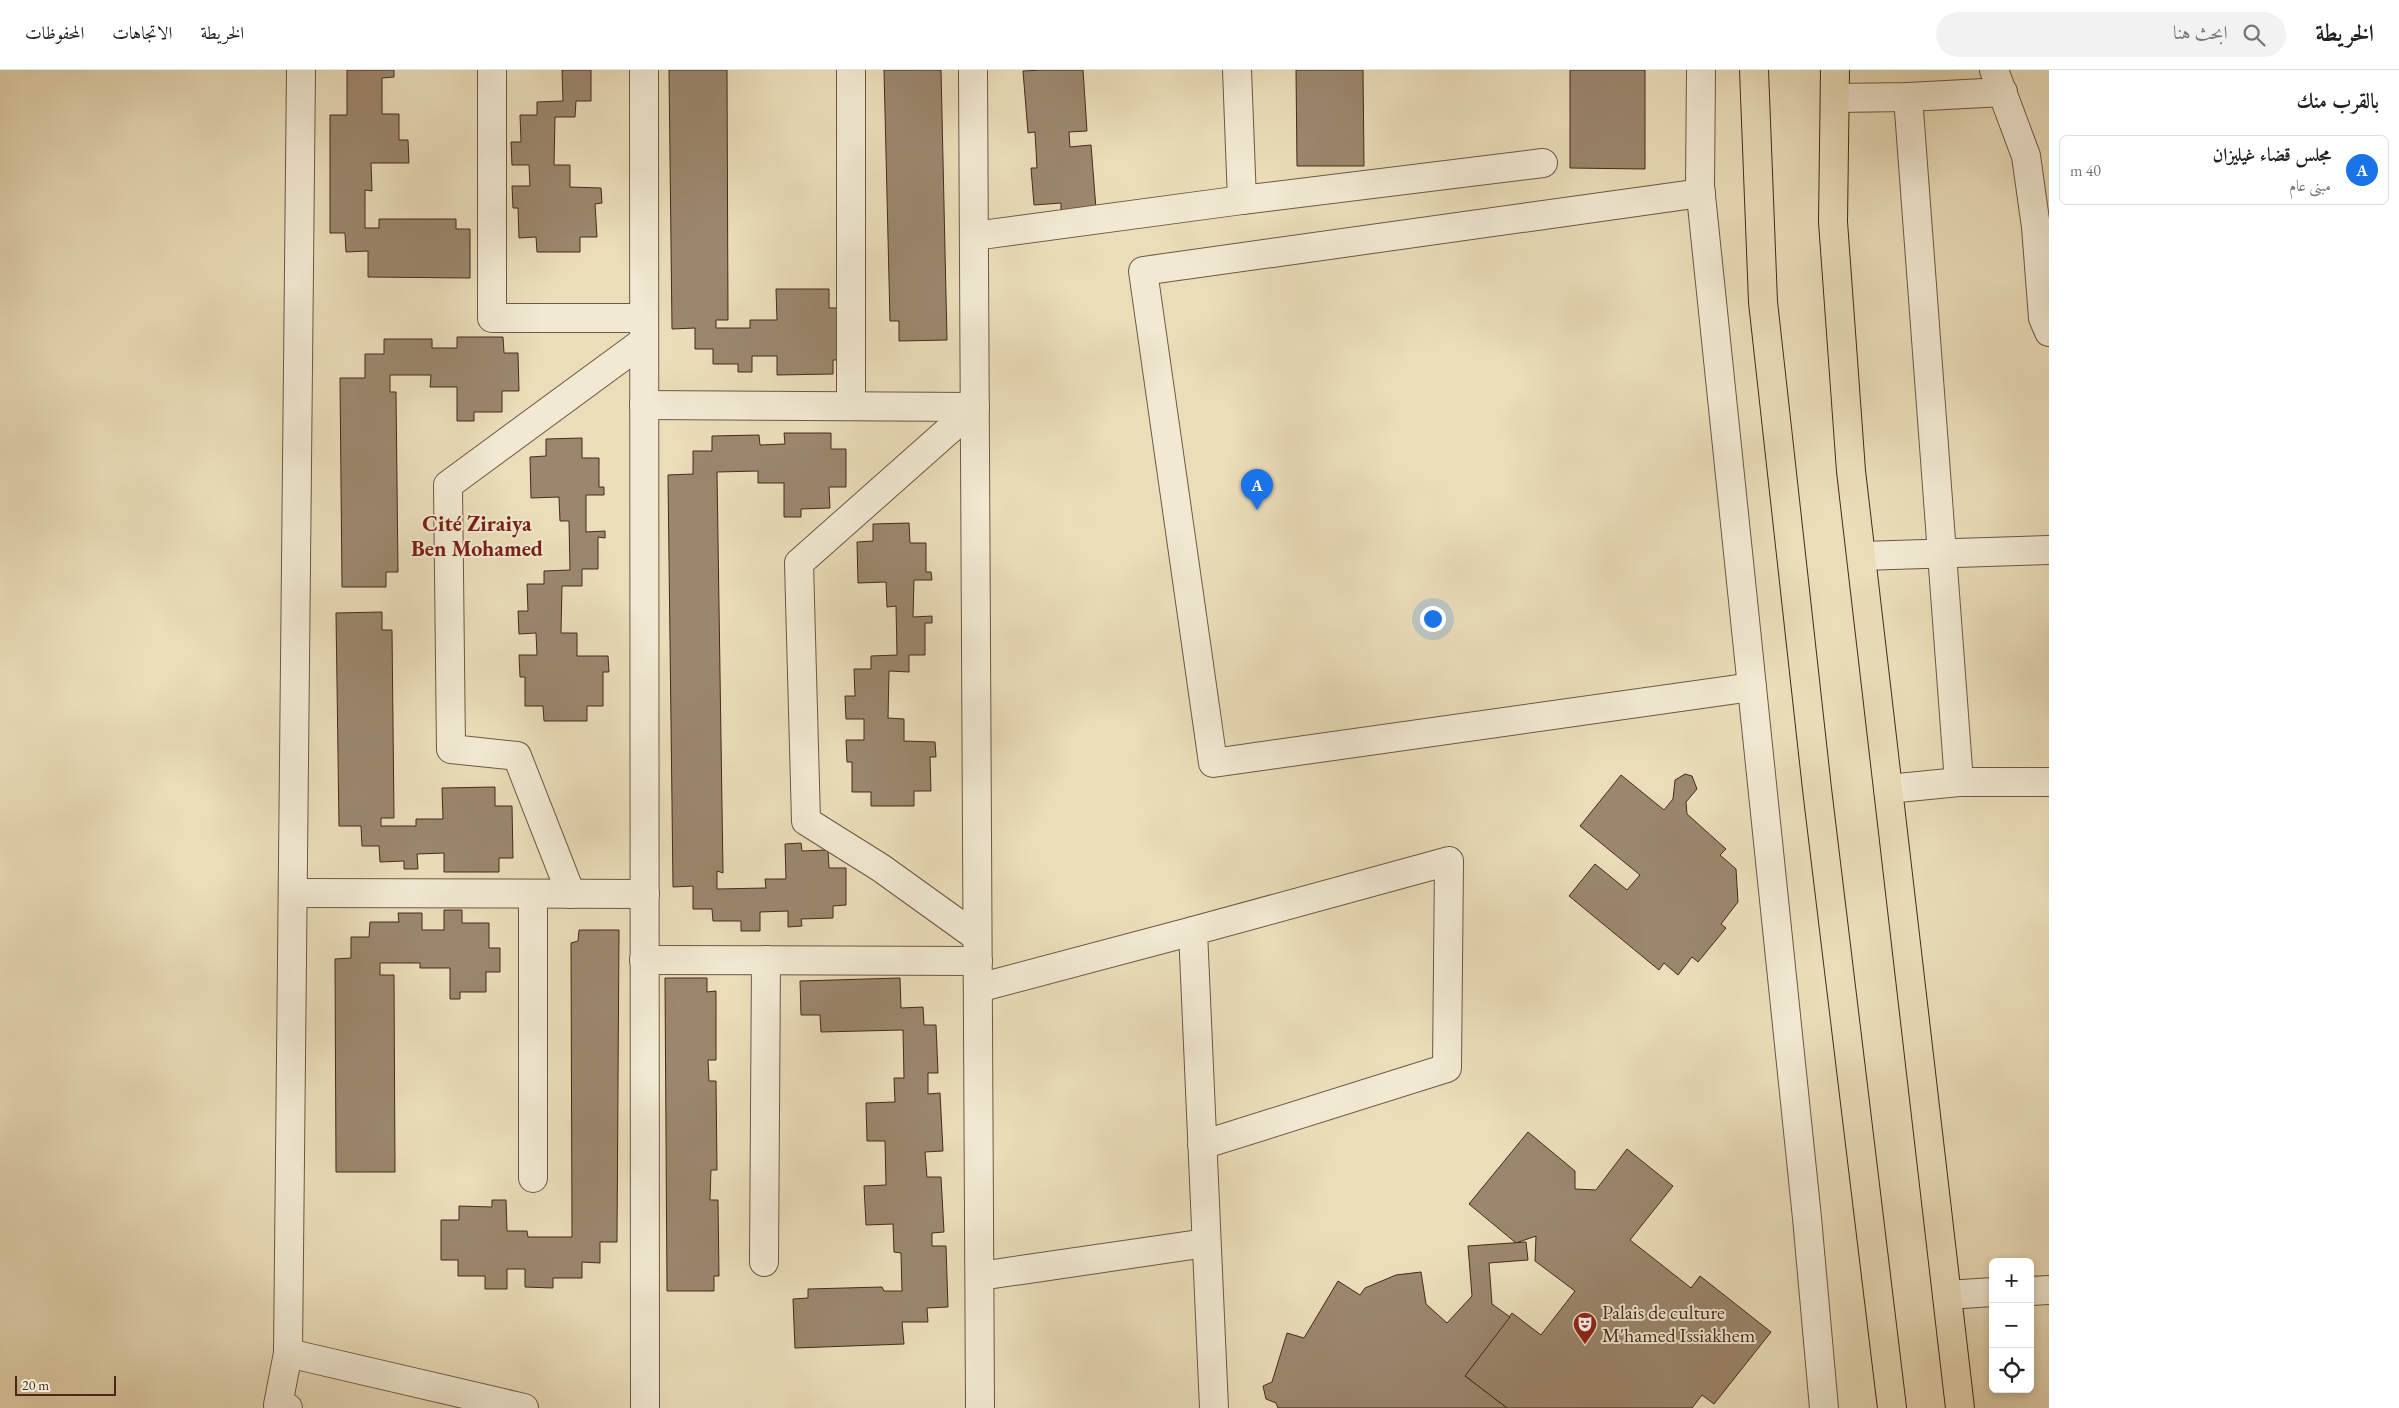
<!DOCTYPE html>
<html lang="ar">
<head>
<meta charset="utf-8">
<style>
  :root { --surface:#fff; --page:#f2f2f2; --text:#222; --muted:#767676; --line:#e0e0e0; --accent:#1a73e8 }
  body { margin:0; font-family:"EB Garamond",Amiri,serif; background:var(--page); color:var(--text); direction:rtl }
  .controls { position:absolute; right:15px; bottom:15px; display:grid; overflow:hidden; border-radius:8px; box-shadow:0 2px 8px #0003 }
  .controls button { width:45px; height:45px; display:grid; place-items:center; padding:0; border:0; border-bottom:1px solid var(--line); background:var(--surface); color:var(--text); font:25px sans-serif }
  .scale { position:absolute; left:15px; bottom:12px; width:101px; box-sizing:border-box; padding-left:5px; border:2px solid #47291c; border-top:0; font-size:14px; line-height:18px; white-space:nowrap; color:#47291c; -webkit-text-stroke:4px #f1e9d2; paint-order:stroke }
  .you { position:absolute; left:1432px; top:548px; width:18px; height:18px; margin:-12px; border:4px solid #fff; border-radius:50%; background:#1a73e8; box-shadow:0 0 0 8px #1a73e833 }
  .badge { display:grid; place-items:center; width:32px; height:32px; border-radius:50%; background:var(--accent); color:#fff; font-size:16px; font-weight:700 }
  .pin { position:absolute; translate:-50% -41px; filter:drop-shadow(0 1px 2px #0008) }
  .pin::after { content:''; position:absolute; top:26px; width:18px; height:15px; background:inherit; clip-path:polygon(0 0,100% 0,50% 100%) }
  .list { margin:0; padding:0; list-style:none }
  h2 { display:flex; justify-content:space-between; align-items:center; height:65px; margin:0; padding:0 20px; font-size:21px }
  h2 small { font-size:16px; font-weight:400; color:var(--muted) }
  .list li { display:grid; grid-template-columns:32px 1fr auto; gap:15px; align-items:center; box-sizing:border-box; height:70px; margin:0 10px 10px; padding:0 10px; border:1px solid var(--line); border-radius:8px }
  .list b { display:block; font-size:19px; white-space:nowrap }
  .list p { margin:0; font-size:16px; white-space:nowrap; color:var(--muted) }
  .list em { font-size:16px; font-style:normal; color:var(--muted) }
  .icon { flex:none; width:28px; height:28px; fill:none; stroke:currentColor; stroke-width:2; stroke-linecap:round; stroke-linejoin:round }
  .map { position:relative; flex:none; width:2049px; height:1338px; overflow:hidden; direction:ltr }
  header { display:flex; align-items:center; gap:30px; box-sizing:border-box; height:70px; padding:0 25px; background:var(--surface); border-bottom:1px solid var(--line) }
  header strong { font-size:24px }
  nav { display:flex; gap:28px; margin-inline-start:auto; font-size:18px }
  .search { width:350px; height:45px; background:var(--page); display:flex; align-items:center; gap:12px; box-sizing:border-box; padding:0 18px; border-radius:28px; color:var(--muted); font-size:19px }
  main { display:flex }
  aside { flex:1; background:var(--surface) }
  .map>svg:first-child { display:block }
</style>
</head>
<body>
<header>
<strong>الخريطة</strong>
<div class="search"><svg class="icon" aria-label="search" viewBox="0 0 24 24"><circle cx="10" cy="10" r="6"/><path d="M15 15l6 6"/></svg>ابحث هنا</div>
<nav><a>الخريطة</a><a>الاتجاهات</a><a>المحفوظات</a></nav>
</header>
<main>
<aside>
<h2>بالقرب منك<small></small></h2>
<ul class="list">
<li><span class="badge">A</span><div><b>مجلس قضاء غيليزان</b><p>مبنى عام</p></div><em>40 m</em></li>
</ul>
</aside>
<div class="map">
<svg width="2049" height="1338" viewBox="0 0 2049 1338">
  <rect width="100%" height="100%" fill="#eaddb9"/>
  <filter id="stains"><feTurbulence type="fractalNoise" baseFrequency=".004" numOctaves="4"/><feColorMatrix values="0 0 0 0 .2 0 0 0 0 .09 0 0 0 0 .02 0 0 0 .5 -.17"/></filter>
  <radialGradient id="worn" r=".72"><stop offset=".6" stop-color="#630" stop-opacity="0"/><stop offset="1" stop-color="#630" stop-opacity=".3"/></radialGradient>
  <g fill="#9c876e" stroke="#47291c">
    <path d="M 347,0 L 394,0 L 394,7 L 382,8 L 382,44 L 399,44 L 399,70 L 408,70 L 409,93 L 371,93 L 372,121 L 365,120 L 365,158 L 379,158 L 379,149 L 456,149 L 456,159 L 470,159 L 470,208 L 368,207 L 368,181 L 346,182 L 345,163 L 330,163 L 330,45 L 347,45 Z"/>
    <path d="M 562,0 L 591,0 L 591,31 L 576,31 L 575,47 L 555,47 L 554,95 L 570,95 L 570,117 L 601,118 L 602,133 L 595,134 L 597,167 L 580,167 L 580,182 L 537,182 L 536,167 L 519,168 L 518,138 L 513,138 L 512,116 L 530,116 L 529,95 L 512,95 L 511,72 L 521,72 L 520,45 L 537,45 L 537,32 L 563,31 Z"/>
    <path d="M 669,0 L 727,0 L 728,250 L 716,250 L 716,258 L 750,258 L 750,250 L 777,250 L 776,219 L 829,219 L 829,238 L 846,238 L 847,290 L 833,290 L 833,304 L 777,305 L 777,286 L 752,286 L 752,302 L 738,302 L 738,294 L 713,294 L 713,279 L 695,279 L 695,258 L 672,259 Z"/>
    <path d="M 884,0 L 941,0 L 947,270 L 899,271 L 899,251 L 890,251 Z"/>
    <path d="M 1042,0 L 1083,0 L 1087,61 L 1069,62 L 1070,77 L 1091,75 L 1096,139 L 1061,141 L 1061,133 L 1034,135 L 1031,98 L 1037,98 L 1035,62 L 1028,63 L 1023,1 Z"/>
    <path d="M 1296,0 L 1363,0 L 1364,96 L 1297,96 Z"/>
    <path d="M 1570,0 L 1645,0 L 1645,99 L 1570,98 Z"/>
    <path d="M 457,267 L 503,267 L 504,283 L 518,283 L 519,321 L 502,321 L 502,342 L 474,342 L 474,351 L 457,351 L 457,317 L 430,317 L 431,305 L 390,305 L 390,322 L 396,322 L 398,502 L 386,502 L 386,517 L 342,517 L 340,308 L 365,308 L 365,284 L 384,284 L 384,269 L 432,269 L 432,278 L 457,278 Z"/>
    <path d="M 784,363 L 831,363 L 831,379 L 846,379 L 846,417 L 829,417 L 830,438 L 801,439 L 801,447 L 784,447 L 784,413 L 758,413 L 758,401 L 717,402 L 723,803 L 717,801 L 717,819 L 766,818 L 765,809 L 786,809 L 785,774 L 801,773 L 802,781 L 828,780 L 829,798 L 846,798 L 846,835 L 833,836 L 833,848 L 801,849 L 802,856 L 788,857 L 788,841 L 760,842 L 760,861 L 741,861 L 741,851 L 713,851 L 712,839 L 693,839 L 693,816 L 673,817 L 668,405 L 693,404 L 693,381 L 712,381 L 712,366 L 759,365 L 760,375 L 785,374 Z"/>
    <path d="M 582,368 L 582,388 L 599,388 L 599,417 L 604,417 L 604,425 L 586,425 L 586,462 L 605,461 L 605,468 L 598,467 L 598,499 L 582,499 L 582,516 L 562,516 L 561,563 L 577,563 L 577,586 L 608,586 L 609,602 L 603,602 L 603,636 L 587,636 L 587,651 L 544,651 L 543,636 L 525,636 L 525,607 L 520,607 L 519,585 L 537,585 L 536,563 L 519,564 L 518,541 L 528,541 L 527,514 L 544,514 L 544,501 L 570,500 L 569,451 L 560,451 L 559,427 L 531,428 L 530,387 L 546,386 L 546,369 Z"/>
    <path d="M 909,453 L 910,473 L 926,473 L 926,502 L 931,502 L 932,510 L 914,510 L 913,547 L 932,546 L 932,553 L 925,553 L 925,585 L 909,585 L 909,602 L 889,601 L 888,648 L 904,649 L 904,671 L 935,672 L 936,687 L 930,687 L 931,721 L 914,721 L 914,736 L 871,736 L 871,722 L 852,722 L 852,692 L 847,692 L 846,670 L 864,670 L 864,649 L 846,649 L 845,626 L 855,626 L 854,599 L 871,599 L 871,586 L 897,585 L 896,536 L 887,537 L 886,512 L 858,513 L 857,472 L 873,471 L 873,454 Z"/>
    <path d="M 382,542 L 382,560 L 392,560 L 394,748 L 381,748 L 381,756 L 416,756 L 416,749 L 443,749 L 442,718 L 495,717 L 495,736 L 512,736 L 513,788 L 499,788 L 499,802 L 444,802 L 444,783 L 417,784 L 418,799 L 404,799 L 404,791 L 380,792 L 379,776 L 362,776 L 361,756 L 339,756 L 336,543 Z"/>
    <path d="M 1685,704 L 1692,706 L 1697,719 L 1686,732 L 1687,744 L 1726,779 L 1720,785 L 1736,799 L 1738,832 L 1721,854 L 1726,858 L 1698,892 L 1692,887 L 1678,905 L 1664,893 L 1659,900 L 1569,826 L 1595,794 L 1627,820 L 1640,805 L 1580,756 L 1621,705 L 1664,740 L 1673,729 L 1675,710 Z"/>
    <path d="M 444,840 L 462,840 L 462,853 L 489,853 L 489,878 L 500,878 L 500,902 L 486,902 L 486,922 L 460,922 L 460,929 L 450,929 L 450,898 L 420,898 L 420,893 L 380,893 L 380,905 L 394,905 L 395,1102 L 336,1102 L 335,889 L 351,888 L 351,867 L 369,867 L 370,852 L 399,852 L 398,843 L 422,843 L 422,860 L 444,860 Z"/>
    <path d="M 579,860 L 619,860 L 617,1172 L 600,1172 L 600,1193 L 582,1192 L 582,1208 L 553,1208 L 553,1218 L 525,1217 L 525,1199 L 507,1199 L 507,1219 L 485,1219 L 485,1206 L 458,1206 L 458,1190 L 441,1190 L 441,1150 L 459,1150 L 459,1136 L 492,1137 L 492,1130 L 506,1130 L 507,1161 L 527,1161 L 528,1167 L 572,1167 L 571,873 L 578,871 Z"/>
    <path d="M 665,908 L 707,908 L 707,922 L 716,921 L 716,990 L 708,990 L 709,1011 L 716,1011 L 717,1100 L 711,1100 L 710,1130 L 718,1130 L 719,1206 L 714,1206 L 714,1221 L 667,1221 Z"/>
    <path d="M 900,908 L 901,938 L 923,937 L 924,955 L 936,955 L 938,1003 L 928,1003 L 928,1024 L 940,1023 L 943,1081 L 925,1082 L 927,1107 L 941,1107 L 944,1162 L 932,1163 L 932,1176 L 946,1176 L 948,1237 L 927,1238 L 928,1252 L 902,1252 L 904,1274 L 795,1278 L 793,1229 L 808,1228 L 808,1219 L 882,1217 L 884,1221 L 902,1221 L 901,1183 L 894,1182 L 893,1154 L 866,1155 L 864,1116 L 886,1115 L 885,1071 L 867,1071 L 866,1033 L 895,1032 L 894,1008 L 904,1008 L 903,960 L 821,962 L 820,945 L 801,945 L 800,911 Z"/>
    <path d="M 1528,1062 L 1575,1101 L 1575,1119 L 1596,1120 L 1627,1079 L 1673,1116 L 1630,1170 L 1691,1218 L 1700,1206 L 1771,1262 L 1714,1334 L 1702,1325 L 1692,1338 L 1507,1338 L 1465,1306 L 1512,1243 L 1541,1265 L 1575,1221 L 1535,1191 L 1536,1166 L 1516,1173 L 1469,1134 Z"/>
    <path d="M 1526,1172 L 1528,1190 L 1489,1193 L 1492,1234 L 1510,1247 L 1465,1306 L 1507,1338 L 1278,1338 L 1276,1333 L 1266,1329 L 1263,1316 L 1272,1312 L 1287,1263 L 1304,1268 L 1338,1211 L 1360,1225 L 1365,1218 L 1396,1205 L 1421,1202 L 1426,1234 L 1447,1253 L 1472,1226 L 1468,1176 Z"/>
  </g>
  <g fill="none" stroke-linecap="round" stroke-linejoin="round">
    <defs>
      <g id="minor">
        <path d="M 492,0 L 492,248 L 644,248"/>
        <path d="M 644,0 L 645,1338"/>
        <path d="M 851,0 L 851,336"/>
        <path d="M 973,0 L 980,1338"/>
        <path d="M 1701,0 L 1700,116 L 1807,1148 L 1824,1338"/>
        <path d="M 1994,0 L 2026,86 L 2036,157 L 2043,248 L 2049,262"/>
        <path d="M 1908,27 L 1959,712"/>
        <path d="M 1835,28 L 1908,27 L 2003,22"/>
        <path d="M 1701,123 L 1143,201 L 1213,693 L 1752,617"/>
        <path d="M 1242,130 L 1543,93"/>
        <path d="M 974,166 L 1242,130 L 1237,0"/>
        <path d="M 644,335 L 975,337"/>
        <path d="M 975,337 L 799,493 L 806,751 L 881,798 L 977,867"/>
        <path d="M 1862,486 L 2049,480"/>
        <path d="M 1888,719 L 1959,712 L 2049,712"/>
        <path d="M 293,823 L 645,824"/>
        <path d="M 571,824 L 517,686 L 451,679 L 448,415 L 644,271"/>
        <path d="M 644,890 L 978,891"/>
        <path d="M 978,918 L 1193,861"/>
        <path d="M 1202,1075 L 1447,998 L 1449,791 L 1193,861 L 1214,1338"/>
        <path d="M 533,1108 L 533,824"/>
        <path d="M 764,1192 L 766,890"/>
        <path d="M 980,1206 L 1206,1173"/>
        <path d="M 2030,1221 L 2049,1220"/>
        <path d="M 1947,1225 L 1993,1222"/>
        <path d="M 288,1283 L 524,1338"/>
        <path d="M 288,1338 L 278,1335 L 288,1283 L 301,0"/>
      </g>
      <g id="major">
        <path d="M 1754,0 L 1763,232 L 1817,719 L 1892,1338"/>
        <path d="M 1835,0 L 1833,152 L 1851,401 L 1960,1338"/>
      </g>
    </defs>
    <use href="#minor" stroke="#705643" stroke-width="30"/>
    <use href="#major" stroke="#47291c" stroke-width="30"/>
    <use href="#minor" stroke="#f1e9d2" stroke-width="28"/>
    <use href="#major" stroke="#eaddb9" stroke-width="28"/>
  </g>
  <defs>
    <symbol id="theatre-pin" viewBox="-11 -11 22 30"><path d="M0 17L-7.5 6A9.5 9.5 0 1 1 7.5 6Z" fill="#8f2418" stroke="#f1e9d2"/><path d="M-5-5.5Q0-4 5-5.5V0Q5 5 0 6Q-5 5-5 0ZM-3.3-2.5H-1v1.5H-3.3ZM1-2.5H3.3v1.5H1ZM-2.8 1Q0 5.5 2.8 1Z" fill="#fff"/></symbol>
  </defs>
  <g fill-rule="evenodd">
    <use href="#theatre-pin" x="1571" y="1240" width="28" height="38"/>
  </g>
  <g text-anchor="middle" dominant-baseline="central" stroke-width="4" stroke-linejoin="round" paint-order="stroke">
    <g font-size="20" fill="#47291c" stroke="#f1e9d2" text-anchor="start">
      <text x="1602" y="1242">Palais de culture<tspan x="1602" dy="23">M'hamed Issiakhem</tspan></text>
    </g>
    <g font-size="22" font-weight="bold" fill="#7a1f14" stroke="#f1e9d2">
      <text x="477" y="453">Cité Ziraiya<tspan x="477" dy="25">Ben Mohamed</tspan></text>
    </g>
  </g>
  <rect width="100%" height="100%" filter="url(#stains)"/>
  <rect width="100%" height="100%" fill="url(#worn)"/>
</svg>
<div class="controls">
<button>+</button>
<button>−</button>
<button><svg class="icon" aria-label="locate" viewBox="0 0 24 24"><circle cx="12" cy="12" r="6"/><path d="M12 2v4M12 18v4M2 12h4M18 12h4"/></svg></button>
</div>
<div class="scale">20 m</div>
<div class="you"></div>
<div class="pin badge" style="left:1257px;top:440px">A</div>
</div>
</main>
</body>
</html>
